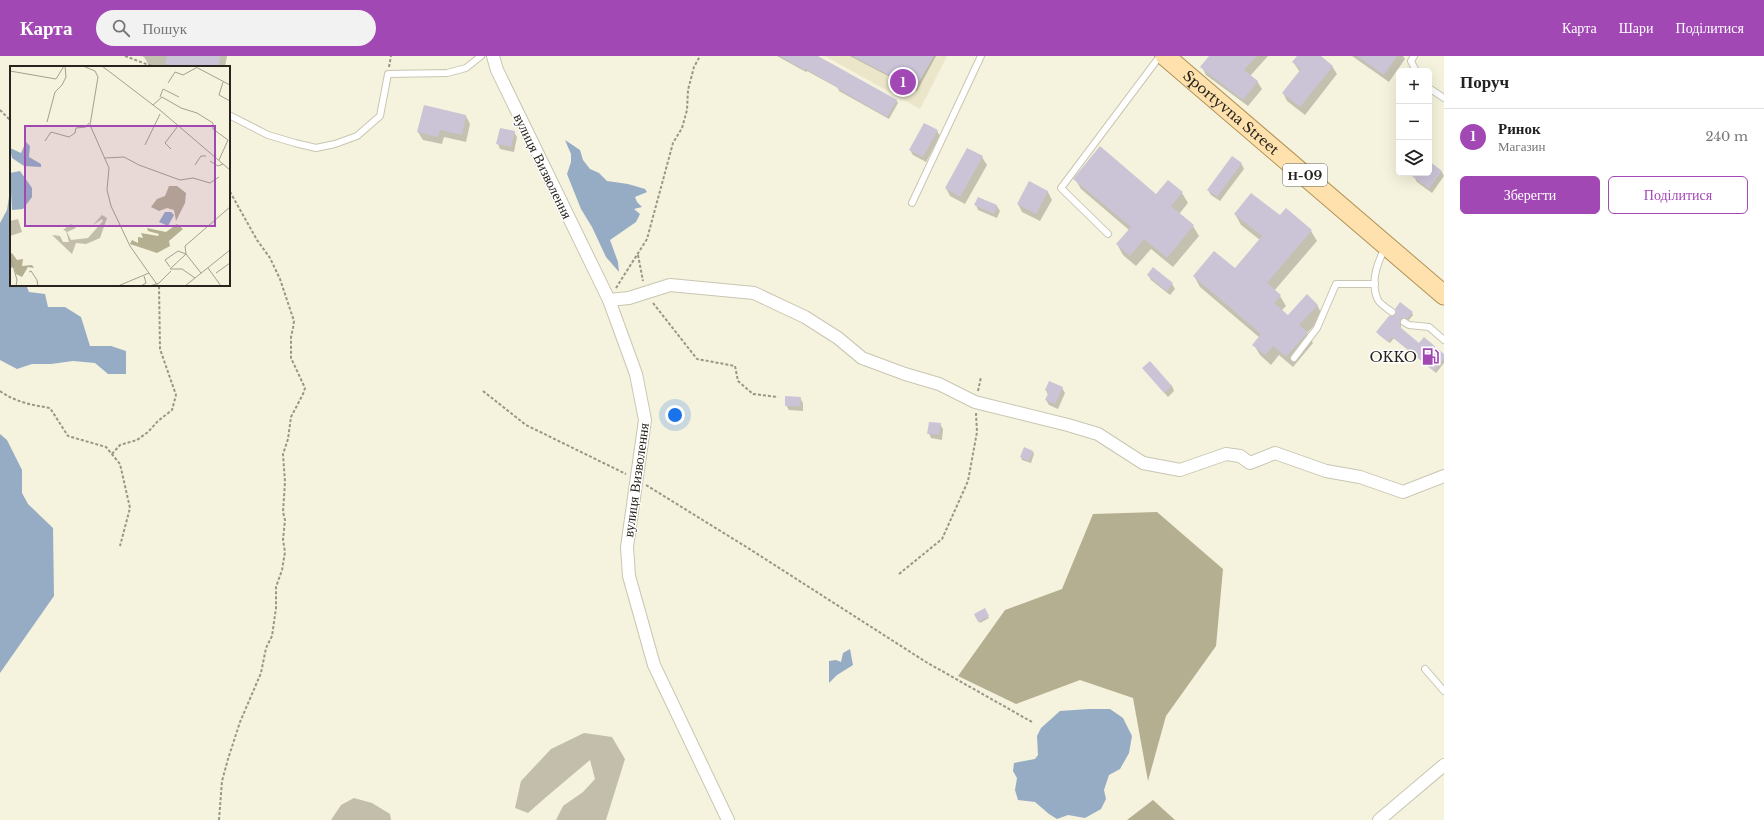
<!DOCTYPE html>
<html lang="uk">
<head>
<meta charset="utf-8">
<style>
  :root { --surface:#fff; --page:#f2f2f2; --text:#222; --muted:#767676; --line:#e0e0e0; --accent:#a248b4 }
  body { margin:0; font-family:"Libre Baskerville",serif; background:var(--page); color:var(--text) }
  .controls { position:absolute; right:12px; top:12px; display:grid; overflow:hidden; border-radius:6px; box-shadow:0 4px 16px #0002 }
  .controls button { width:36px; height:36px; display:grid; place-items:center; padding:0; border:0; border-bottom:1px solid var(--line); background:var(--surface); color:var(--text); font:20px sans-serif }
  .you { position:absolute; left:675px; top:359px; width:14px; height:14px; margin:-10px; border:3px solid #fff; border-radius:50%; background:#1a73e8; box-shadow:0 0 0 6px #1a73e833 }
  .badge { display:grid; place-items:center; width:26px; height:26px; border-radius:50%; background:var(--accent); color:#fff; font-size:13px; font-weight:700 }
  .pin { position:absolute; translate:-50% -50%; border:2px solid #fff; box-shadow:0 1px 4px #0006 }
  .list { margin:0; padding:0; list-style:none }
  h2 { display:flex; justify-content:space-between; align-items:center; height:52px; margin:0; padding:0 16px; font-size:17px }
  h2 small { font-size:13px; font-weight:400; color:var(--muted) }
  .list li { display:grid; grid-template-columns:26px 1fr auto; gap:12px; align-items:center; box-sizing:border-box; height:56px; padding:0 16px; border-top:1px solid var(--line) }
  .list b { display:block; font-size:15px; white-space:nowrap }
  .list p { margin:0; font-size:13px; white-space:nowrap; color:var(--muted) }
  .list em { font-size:13px; font-style:normal; color:var(--muted) }
  .actions { display:flex; gap:8px; padding:12px 16px }
  .actions a { flex:1; padding:9px 0; border:1px solid var(--accent); border-radius:6px; text-align:center; font-size:14px; color:var(--accent) }
  .actions .main { background:var(--accent); color:#fff }
  .icon { flex:none; width:22px; height:22px; fill:none; stroke:currentColor; stroke-width:2; stroke-linecap:round; stroke-linejoin:round }
  .map { position:relative; flex:none; width:1444px; height:764px; overflow:hidden }
  header { display:flex; align-items:center; gap:24px; box-sizing:border-box; height:56px; padding:0 20px; background:var(--accent); color:#fff }
  header strong { font-size:19px }
  nav { display:flex; gap:22px; margin-inline-start:auto; font-size:14px }
  .search { width:280px; height:36px; background:var(--page); display:flex; align-items:center; gap:10px; box-sizing:border-box; padding:0 14px; border-radius:22px; color:var(--muted); font-size:15px }
  main { display:flex }
  aside { flex:1; background:var(--surface) }
  .map>svg:first-child { display:block }
</style>
</head>
<body>
<header>
<strong>Карта</strong>
<div class="search"><svg class="icon" aria-label="search" viewBox="0 0 24 24"><circle cx="10" cy="10" r="6"/><path d="M15 15l6 6"/></svg>Пошук</div>
<nav><a>Карта</a><a>Шари</a><a>Поділитися</a></nav>
</header>
<main>
<div class="map">
<svg width="1444" height="764" viewBox="0 0 1444 764">
  <rect width="100%" height="100%" fill="#f5f2dd"/>
  <path fill="#ebe6ca" d="M 825,0 L 947,0 L 920,53 Z"/>
  <g fill="#c2beab">
    <path d="M 584,677 L 612,681 L 625,703 L 606,764 L 556,764 L 563,750 L 583,736 L 595,723 L 590,704 L 545,742 L 528,757 L 515,752 L 521,725 L 551,693 Z"/>
    <path d="M 354,742 L 372,747 L 390,758 L 391,764 L 331,764 L 341,749 Z"/>
  </g>
  <g fill="#b5af91">
    <path d="M 1157,456 L 1223,513 L 1216,590 L 1166,660 L 1148,725 L 1133,642 L 1080,624 L 1016,648 L 958,620 L 1005,554 L 1062,533 L 1093,458 Z"/>
    <path d="M 1153,744 L 1175,764 L 1127,764 Z"/>
  </g>
  <g fill="#96acc4">
    <path d="M 565,84 L 580,94 L 583,104 L 590,113 L 599,117 L 607,125 L 628,128 L 645,133 L 647,136 L 635,141 L 637,146 L 642,151 L 634,153 L 640,158 L 636,166 L 610,184 L 618,206 L 619,216 L 606,201 L 592,171 L 581,153 L 567,118 L 571,106 L 571,98 Z"/>
    <path d="M 11,128 L 11,229 L 26,229 L 29,236 L 45,238 L 48,251 L 65,251 L 81,261 L 90,290 L 111,290 L 126,295 L 126,318 L 108,318 L 95,307 L 73,305 L 51,308 L 32,308 L 17,313 L 0,304 L 0,167 L 7,154 Z"/>
    <path d="M 0,378 L 7,384 L 22,414 L 22,437 L 28,448 L 53,472 L 54,540 L 0,617 Z"/>
    <path d="M 850,593 L 853,609 L 837,619 L 829,627 L 829,605 L 836,604 L 841,606 L 843,597 Z"/>
    <path d="M 1089,653 L 1110,653 L 1123,662 L 1132,680 L 1129,697 L 1120,713 L 1109,719 L 1104,734 L 1106,743 L 1101,753 L 1085,762 L 1068,759 L 1057,763 L 1049,758 L 1035,746 L 1018,744 L 1015,734 L 1017,722 L 1013,715 L 1014,707 L 1035,703 L 1038,699 L 1037,680 L 1041,672 L 1060,655 Z"/>
  </g>
  <g fill="#0003">
    <path d="M 141,0 L 227,0 L 225,11 L 150,11 L 144,1 Z"/>
    <path d="M 777,0 L 816,0 L 896,44 L 898,47 L 889,63 L 839,35 L 838,32 L 807,15 L 806,16 Z"/>
    <path d="M 850,0 L 936,0 L 917,35 Z"/>
    <path d="M 1211,0 L 1268,0 L 1250,20 L 1257,25 L 1262,33 L 1248,50 L 1206,19 L 1202,11 Z"/>
    <path d="M 1298,0 L 1319,0 L 1332,10 L 1337,18 L 1305,59 L 1287,45 L 1283,37 L 1300,16 L 1293,6 Z"/>
    <path d="M 1352,0 L 1403,0 L 1405,3 L 1389,26 Z"/>
    <path d="M 466,60 L 470,68 L 466,86 L 444,81 L 442,88 L 423,84 L 418,76 Z"/>
    <path d="M 937,75 L 940,80 L 926,106 L 913,99 L 910,94 Z"/>
    <path d="M 514,76 L 517,81 L 514,96 L 500,93 L 498,88 Z"/>
    <path d="M 982,101 L 987,109 L 965,148 L 950,140 L 946,132 Z"/>
    <path d="M 1429,106 L 1442,116 L 1444,120 L 1432,137 L 1417,126 L 1414,121 L 1417,117 L 1429,117 Z"/>
    <path d="M 1241,107 L 1244,113 L 1220,145 L 1211,139 L 1208,134 Z"/>
    <path d="M 1075,123 L 1157,139 L 1182,137 L 1188,147 L 1179,158 L 1193,170 L 1199,180 L 1173,211 L 1151,193 L 1136,210 L 1123,199 L 1117,188 L 1129,174 L 1081,133 Z"/>
    <path d="M 1030,126 L 1048,136 L 1052,144 L 1040,165 L 1022,156 L 1018,148 Z"/>
    <path d="M 978,142 L 997,150 L 1000,155 L 997,162 L 978,154 L 976,149 Z"/>
    <path d="M 1235,158 L 1280,161 L 1311,175 L 1317,185 L 1274,235 L 1280,240 L 1286,250 L 1281,255 L 1288,261 L 1317,249 L 1323,260 L 1307,277 L 1313,287 L 1293,311 L 1279,299 L 1271,309 L 1260,299 L 1254,289 L 1260,282 L 1200,231 L 1194,220 L 1235,214 L 1260,184 L 1241,169 Z"/>
    <path d="M 1148,219 L 1172,228 L 1175,233 L 1170,239 L 1151,224 Z"/>
    <path d="M 1412,257 L 1413,259 L 1409,264 L 1405,263 L 1401,266 L 1401,273 L 1419,288 L 1444,299 L 1444,307 L 1436,317 L 1394,282 L 1390,287 L 1378,278 L 1390,260 Z"/>
    <path d="M 1143,312 L 1172,330 L 1174,335 L 1168,341 Z"/>
    <path d="M 1062,332 L 1065,337 L 1058,353 L 1049,349 L 1046,344 L 1048,339 L 1046,334 Z"/>
    <path d="M 800,342 L 803,347 L 803,355 L 789,354 L 786,349 Z"/>
    <path d="M 940,368 L 943,373 L 942,384 L 931,382 L 929,377 Z"/>
    <path d="M 1024,393 L 1033,396 L 1034,398 L 1031,407 L 1022,404 L 1021,401 Z"/>
    <path d="M 984,554 L 989,562 L 980,567 L 975,559 Z"/>
  </g>
  <g fill="#cbc4d7">
    <path d="M 167,0 L 220,0 L 218,11 L 179,11 L 165,8 Z"/>
    <path d="M 780,0 L 818,0 L 897,44 L 887,61 L 837,32 L 837,31 L 806,13 L 805,14 Z"/>
    <path d="M 852,0 L 934,0 L 915,33 Z"/>
    <path d="M 1209,0 L 1257,0 L 1244,14 L 1258,25 L 1243,44 L 1200,11 Z"/>
    <path d="M 1297,0 L 1321,0 L 1333,10 L 1300,51 L 1282,37 L 1301,13 L 1292,6 Z"/>
    <path d="M 1357,0 L 1397,0 L 1384,19 Z"/>
    <path d="M 424,49 L 466,59 L 462,79 L 440,74 L 438,81 L 417,76 Z"/>
    <path d="M 924,67 L 938,74 L 923,101 L 909,94 Z"/>
    <path d="M 500,72 L 515,75 L 511,91 L 496,88 Z"/>
    <path d="M 1100,90 L 1156,138 L 1168,124 L 1183,136 L 1171,150 L 1194,169 L 1167,202 L 1144,183 L 1130,200 L 1116,188 L 1131,171 L 1073,123 Z"/>
    <path d="M 967,92 L 983,100 L 960,141 L 945,132 Z"/>
    <path d="M 1232,100 L 1242,107 L 1217,141 L 1207,134 Z"/>
    <path d="M 1429,105 L 1442,115 L 1429,133 L 1408,117 L 1429,117 Z"/>
    <path d="M 1029,125 L 1048,135 L 1036,158 L 1017,148 Z"/>
    <path d="M 1251,137 L 1280,159 L 1286,152 L 1312,174 L 1267,227 L 1281,239 L 1274,247 L 1288,259 L 1307,238 L 1318,249 L 1299,269 L 1308,276 L 1286,301 L 1273,290 L 1265,299 L 1252,289 L 1261,278 L 1193,220 L 1214,195 L 1235,212 L 1262,180 L 1234,158 Z"/>
    <path d="M 978,141 L 997,149 L 994,158 L 974,149 Z"/>
    <path d="M 1153,211 L 1173,227 L 1167,235 L 1147,219 Z"/>
    <path d="M 1400,246 L 1413,256 L 1407,263 L 1404,262 L 1400,263 L 1400,271 L 1419,287 L 1424,281 L 1444,298 L 1444,303 L 1434,315 L 1392,281 L 1388,286 L 1376,276 L 1389,260 L 1395,259 L 1396,256 L 1395,253 Z"/>
    <path d="M 1150,305 L 1172,330 L 1164,337 L 1142,312 Z"/>
    <path d="M 1049,325 L 1063,331 L 1055,348 L 1045,344 L 1049,336 L 1045,334 Z"/>
    <path d="M 785,340 L 801,341 L 800,350 L 785,350 Z"/>
    <path d="M 929,366 L 941,367 L 939,379 L 927,378 Z"/>
    <path d="M 1024,391 L 1033,395 L 1029,405 L 1020,401 Z"/>
    <path d="M 985,552 L 989,560 L 978,566 L 974,558 Z"/>
  </g>
  <g fill="none" stroke-linecap="round" stroke-linejoin="round">
    <defs>
      <g id="lane">
        <path d="M 1414,0 L 1411,5 L 1416,15"/>
        <path d="M 1429,32 L 1444,42"/>
        <path d="M 229,59 L 268,79 L 295,87 L 316,92 L 335,88 L 357,80 L 380,60 L 388,18 L 447,17 L 466,12 L 481,0"/>
        <path d="M 912,147 L 981,0"/>
        <path d="M 1108,178 L 1061,132 L 1160,0"/>
        <path d="M 1385,192 C 1377,207 1370,227 1378,244 C 1380,248 1388,253 1392,256"/>
        <path d="M 1404,266 L 1409,269 L 1429,271 L 1444,284"/>
        <path d="M 1294,302 L 1317,272 L 1336,228 L 1375,228"/>
        <path d="M 1425,613 L 1444,635"/>
      </g>
      <g id="street">
        <path d="M 493,0 L 497,14 L 609,244 L 636,318 L 645,364 L 627,491 L 629,520 L 654,609 L 728,764"/>
        <path d="M 609,244 L 629,242 L 670,229 L 754,237 L 805,261 L 838,282 L 862,302 L 905,318 L 939,328 L 975,346 L 1068,369 L 1098,378 L 1143,407 L 1180,414 L 1226,398 L 1240,400 L 1250,407 L 1275,397 L 1326,415 L 1360,421 L 1403,436 L 1444,420"/>
        <path d="M 1379,764 L 1444,709"/>
      </g>
      <g id="primary">
        <path id="s1" d="M 1165,0 L 1444,239"/>
      </g>
    </defs>
    <use href="#lane" stroke="#c9c6b2" stroke-width="8"/>
    <use href="#street" stroke="#c9c6b2" stroke-width="14"/>
    <use href="#primary" stroke="#b29257" stroke-width="21"/>
    <g stroke="#989687" stroke-width="2" stroke-dasharray="3 2" stroke-linecap="butt">
      <path d="M 125,0 L 154,11"/>
      <path d="M 389,11 L 391,0"/>
      <path d="M 0,54 L 11,65"/>
      <path d="M 638,199 L 643,225"/>
      <path d="M 616,232 L 647,183 L 673,87 L 682,72 L 687,54 L 688,34 L 694,11 L 700,0"/>
      <path d="M 653,247 L 697,303 L 735,310 L 738,325 L 753,338 L 778,341"/>
      <path d="M 0,335 C 15,346 32,349 50,352 L 68,380 L 106,391 L 120,408 L 130,452 L 120,490"/>
      <path d="M 483,335 L 526,369 L 626,418"/>
      <path d="M 978,335 L 981,321"/>
      <path d="M 112,398 L 120,389 L 137,384 L 148,376 L 158,365 L 172,354 L 176,339 L 160,293 L 159,229"/>
      <path d="M 646,429 L 748,492 L 926,606 L 1032,666"/>
      <path d="M 899,518 L 942,483 L 968,425 L 977,376 L 976,357"/>
      <path d="M 219,764 L 222,725 L 228,703 L 240,666 L 261,617 L 266,592 L 272,580 L 276,552 L 276,531 L 282,514 L 285,496 L 283,484 L 285,464 L 283,456 L 285,426 L 283,398 L 288,383 L 291,361 L 303,338 L 305,332 L 291,302 L 291,281 L 293,272 L 294,265 L 280,223 L 270,202 L 257,184 L 229,134"/>
    </g>
    <use href="#lane" stroke="#fff" stroke-width="6"/>
    <use href="#street" stroke="#fff" stroke-width="12"/>
    <use href="#primary" stroke="#fee1ad" stroke-width="19"/>
  </g>
  <defs>
    <symbol id="fuel-bare" viewBox="-9 -9 18 18"><path d="M-5.5-6h7V0h2V4h1.3V-2.5L3-4.5l.8-.8L6-3V5H2.5V1h-1V6h-7ZM-4.2-4.7v3.2H.2V-4.7Z" fill="#a248b4" stroke="#fff" stroke-width="2.5" paint-order="stroke"/></symbol>
  </defs>
  <g fill-rule="evenodd">
    <use href="#fuel-bare" x="1418" y="288" width="25" height="25"/>
  </g>
  <g text-anchor="middle" dominant-baseline="central" stroke-width="3" stroke-linejoin="round" paint-order="stroke">
    <rect fill="#fff" stroke="#676661" stroke-width="1" x="1283" y="108" width="44" height="22" rx="3"/>
    <g font-size="13" font-weight="bold" fill="#26241d">
      <text x="1305" y="119">Н-09</text>
    </g>
    <g font-size="14" fill="#26241d" stroke="#fff">
      <text stroke="none"><textPath href="#s1" startOffset="87">Sportyvna Street</textPath></text>
      <text transform="translate(543 110) rotate(64)">вулиця Визволення</text>
      <text transform="translate(636 424) rotate(-82)">вулиця Визволення</text>
    </g>
    <g font-size="14" fill="#26241d" stroke="#fff" text-anchor="end">
      <text x="1417" y="301">OKKO</text>
    </g>
  </g>
  <g transform="translate(10 10)">
    <rect width="220" height="220" fill="#f5f2dd"/>
    <path d="M 92,149 L 97,152 L 90,172 L 76,178 L 66,177 L 62,188 L 42,169 L 50,170 L 53,176 L 59,176 L 56,165 L 53,164 L 61,158 L 66,162 L 57,166 L 61,174 L 78,172 L 93,155 L 92,153 L 83,159 ZM 8,153 L 12,166 L 0,170 L 0,155 Z" fill="#c2beab"/>
    <path d="M 159,120 L 167,120 L 176,127 L 175,137 L 166,155 L 164,144 L 157,142 L 149,145 L 141,141 L 147,133 L 155,130 ZM 167,158 L 173,163 L 159,175 L 160,180 L 147,187 L 120,178 L 122,174 L 128,177 L 128,171 L 133,172 L 131,167 L 148,170 L 149,168 L 138,165 L 137,162 L 156,166 ZM 2,187 L 7,194 L 13,193 L 12,200 L 22,199 L 24,202 L 18,201 L 12,211 L 6,208 L 4,201 L 0,202 L 0,188 Z" fill="#b5af91"/>
    <path d="M 16,76 L 20,80 L 19,91 L 31,98 L 31,101 L 14,100 L 2,92 L 0,82 L 11,87 ZM 10,105 L 22,122 L 22,131 L 13,143 L 2,144 L 0,107 ZM 155,146 L 161,146 L 164,149 L 158,160 L 149,156 Z" fill="#96acc4"/>
    <path fill="none" stroke="#a2a090" stroke-width="1" d="M 73,0 L 85,5 L 88,11 L 80,59 L 99,102 L 97,124 L 101,140 L 120,180 L 148,220M 92,0 L 151,45 L 220,104M 184,0 L 220,19M 0,5 L 46,13 L 54,0M 213,16 L 209,29 L 220,35M 158,17 L 165,6 L 173,9 L 186,2M 150,31 L 153,23 L 169,31M 143,39 L 152,31 L 171,42 L 187,47 L 203,57 L 203,63 L 218,74 L 209,94M 37,56 L 45,26 L 52,19 L 56,11 L 55,0M 35,75 L 41,66 L 59,71 L 65,67 L 66,62 L 76,61 L 79,57M 135,79 L 150,48M 161,83 L 155,77 L 168,60M 95,92 L 114,91 L 129,99 L 170,114 L 183,112 L 200,117 L 209,111M 200,95 L 208,100 L 213,98M 185,99 L 191,90 L 196,90M 0,189 L 7,214 L 6,220M 160,201 L 155,194 L 168,185 L 176,188 L 160,203 L 172,203 L 185,212M 198,202 L 211,220M 19,206 L 21,205 L 27,214 L 28,220M 191,207 L 176,188 L 175,180 L 220,141M 206,207 L 220,197M 108,220 L 139,207M 131,220 L 136,217 L 134,210M 140,220 L 149,217 L 161,205M 175,220 L 220,184"/>
    <path fill="#a248b4" fill-opacity="0.15" stroke="#a248b4" stroke-width="2" d="M 15,60 L 205,60 L 205,160 L 15,160 Z"/>
    <rect width="220" height="220" fill="none" stroke="#26241d" stroke-width="2"/>
  </g>
</svg>
<div class="controls">
<button>+</button>
<button>−</button>
<button><svg class="icon" aria-label="layers" viewBox="0 0 24 24"><path d="M12 4l9 5-9 5-9-5zM3 14l9 5 9-5"/></svg></button>
</div>
<div class="you"></div>
<div class="pin badge" style="left:903px;top:26px">1</div>
</div>
<aside>
<h2>Поруч<small></small></h2>
<ul class="list">
<li><span class="badge">1</span><div><b>Ринок</b><p>Магазин</p></div><em>240 m</em></li>
</ul>
<div class="actions"><a class="main">Зберегти</a><a>Поділитися</a></div>
</aside>
</main>
</body>
</html>
